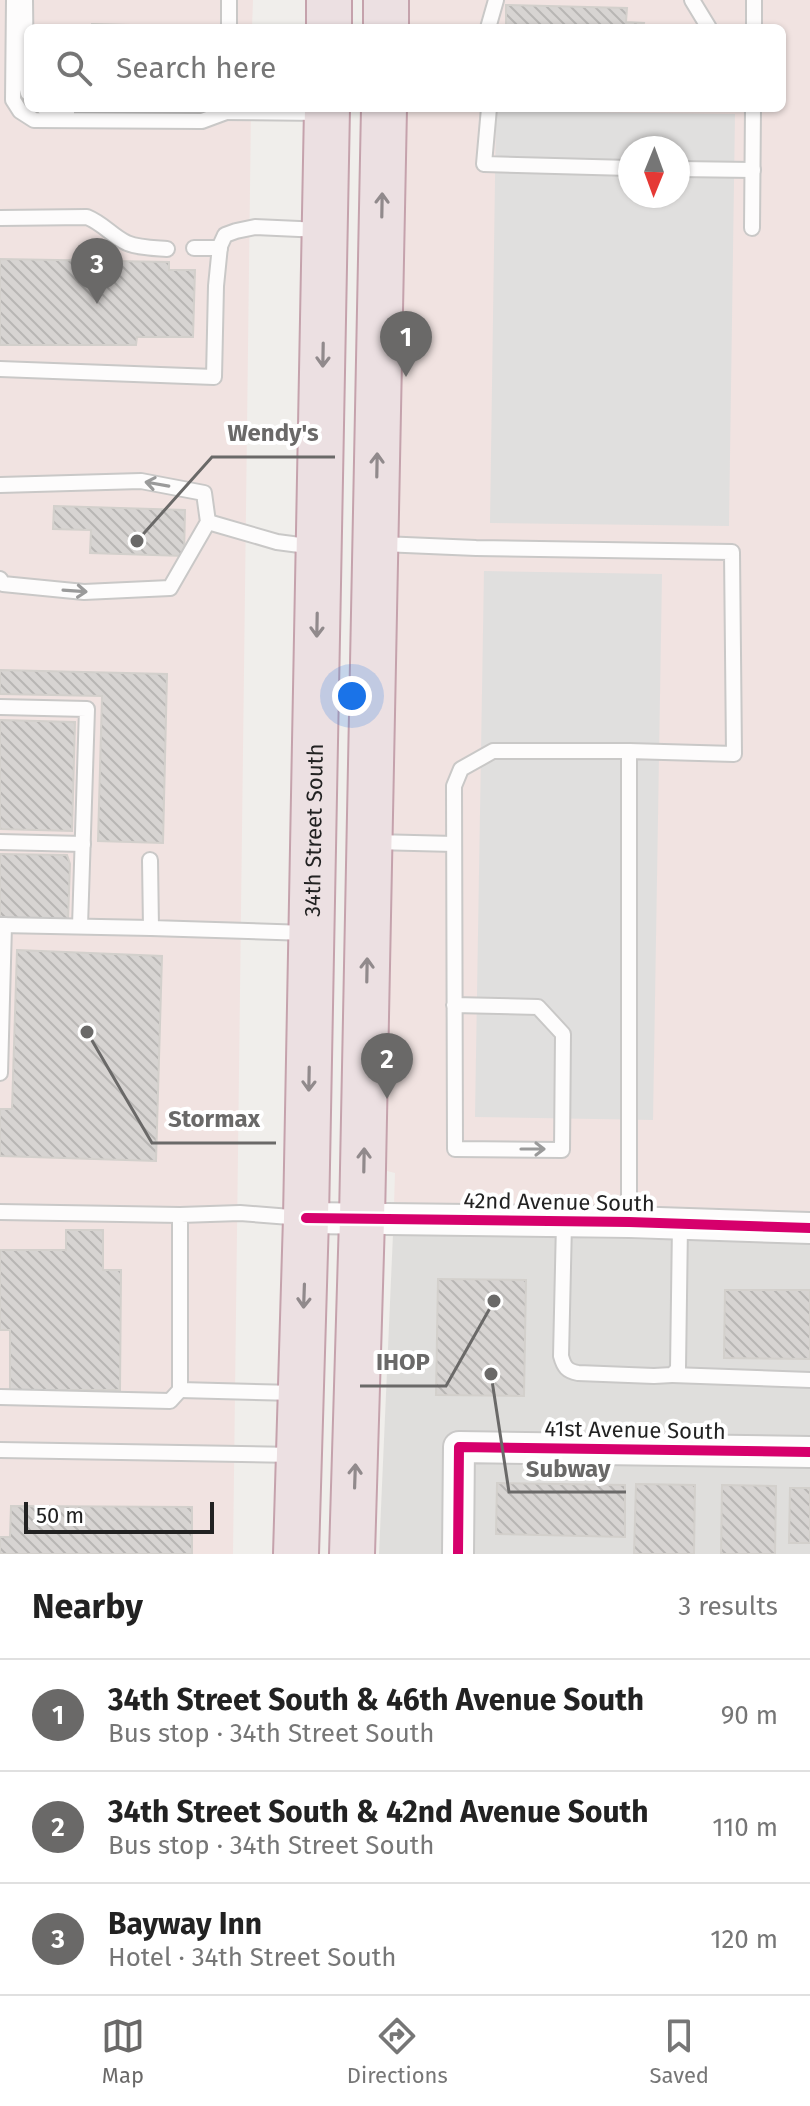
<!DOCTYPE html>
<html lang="en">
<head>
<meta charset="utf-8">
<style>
  :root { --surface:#fff; --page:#f6f6f6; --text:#222; --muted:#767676; --line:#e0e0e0; --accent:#6a6968 }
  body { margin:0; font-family:"Fira Sans",sans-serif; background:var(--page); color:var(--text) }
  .compass { position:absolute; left:618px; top:136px; width:72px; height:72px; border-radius:50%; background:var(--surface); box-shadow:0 2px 6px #0004; rotate:181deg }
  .scale { position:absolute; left:24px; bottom:20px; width:190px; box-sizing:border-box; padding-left:8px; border:4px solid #222; border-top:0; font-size:22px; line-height:28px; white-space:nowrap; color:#222; -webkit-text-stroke:6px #fff; paint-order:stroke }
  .you { position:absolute; left:352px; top:696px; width:28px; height:28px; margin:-20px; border:6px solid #fff; border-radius:50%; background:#1a73e8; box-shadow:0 0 0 12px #1a73e833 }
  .badge { display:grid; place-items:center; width:52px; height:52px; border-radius:50%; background:var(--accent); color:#fff; font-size:26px; font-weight:700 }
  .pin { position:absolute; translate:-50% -66px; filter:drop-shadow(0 2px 4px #0008) }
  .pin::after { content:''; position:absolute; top:42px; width:28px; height:24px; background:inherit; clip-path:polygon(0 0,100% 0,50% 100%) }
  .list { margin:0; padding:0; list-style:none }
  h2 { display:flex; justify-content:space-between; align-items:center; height:104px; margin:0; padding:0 32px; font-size:34px }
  h2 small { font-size:26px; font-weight:400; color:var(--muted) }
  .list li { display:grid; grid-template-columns:52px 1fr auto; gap:24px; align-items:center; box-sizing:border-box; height:112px; padding:0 32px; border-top:2px solid var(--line) }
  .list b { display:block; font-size:30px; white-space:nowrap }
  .list p { margin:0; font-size:26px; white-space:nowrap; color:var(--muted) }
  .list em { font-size:26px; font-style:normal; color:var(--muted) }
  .icon { flex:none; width:44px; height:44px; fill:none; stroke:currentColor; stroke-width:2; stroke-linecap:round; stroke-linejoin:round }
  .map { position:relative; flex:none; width:810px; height:1554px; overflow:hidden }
  .search { position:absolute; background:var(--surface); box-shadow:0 2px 6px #0004; left:24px; right:24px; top:24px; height:88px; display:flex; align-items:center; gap:20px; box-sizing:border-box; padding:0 28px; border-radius:12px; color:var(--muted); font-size:30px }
  .sheet { height:440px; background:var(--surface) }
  nav { display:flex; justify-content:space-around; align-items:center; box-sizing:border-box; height:112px; border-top:2px solid var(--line); background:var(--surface); font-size:22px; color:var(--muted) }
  nav a { display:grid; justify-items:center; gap:4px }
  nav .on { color:var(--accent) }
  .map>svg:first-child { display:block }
</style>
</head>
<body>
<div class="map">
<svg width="810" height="1554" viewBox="0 0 810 1554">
  <defs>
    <pattern id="building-back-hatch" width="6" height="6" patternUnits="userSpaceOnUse" patternTransform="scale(2)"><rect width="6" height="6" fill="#d7d4d2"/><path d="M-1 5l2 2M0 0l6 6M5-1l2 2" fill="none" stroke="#b8b6b4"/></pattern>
  </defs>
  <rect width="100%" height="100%" fill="#f0eeeb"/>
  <path fill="#dfdedc" d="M 393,1234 L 810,1243 L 810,1554 L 379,1554 Z"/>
  <g fill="#f1e3e1" fill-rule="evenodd">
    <path d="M 0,0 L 253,0 L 252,28 L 28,28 L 28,108 L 251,108 L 233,1554 L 0,1554 Z"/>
    <path d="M 400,0 L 810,0 L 810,1213 L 394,1205 L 395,1173 L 387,1171 L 397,108 L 782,108 L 782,28 L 399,28 ZM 630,148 L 678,148 L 678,196 L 630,196 Z"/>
  </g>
  <g fill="#e0dfde" fill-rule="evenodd">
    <path d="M 496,111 L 735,114 L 729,526 L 490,523 ZM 630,148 L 678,148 L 678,196 L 630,196 Z"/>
    <path d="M 484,571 L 662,574 L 653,1120 L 475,1117 Z"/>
  </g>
  <g fill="url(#building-back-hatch)" stroke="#d3d0cc" stroke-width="2">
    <path d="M 506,5 L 627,8 L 626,22 L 644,23 L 643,28 L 506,28 Z"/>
    <path d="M 92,24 L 208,27 L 208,28 L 92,28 Z"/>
    <path d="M 0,259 L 169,262 L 169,270 L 195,270 L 193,337 L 137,337 L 136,345 L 0,345 Z"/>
    <path d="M 54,506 L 185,510 L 184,556 L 90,553 L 91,530 L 53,529 Z"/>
    <path d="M 0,670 L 167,674 L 163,843 L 98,841 L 102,696 L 0,694 Z"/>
    <path d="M 0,720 L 75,722 L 72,831 L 0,829 Z"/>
    <path d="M 0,854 L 67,855 L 70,864 L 68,921 L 0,918 Z"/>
    <path d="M 17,950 L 162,956 L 156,1161 L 0,1156 L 0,1109 L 12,1109 Z"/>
    <path d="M 66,1230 L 103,1230 L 103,1270 L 121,1270 L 120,1390 L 10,1390 L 10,1330 L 0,1330 L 0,1250 L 66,1250 Z"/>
    <path d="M 438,1279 L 526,1280 L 524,1396 L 436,1395 Z"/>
    <path d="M 725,1290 L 810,1290 L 810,1359 L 724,1358 Z"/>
    <path d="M 497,1483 L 625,1485 L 625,1537 L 496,1534 Z"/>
    <path d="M 636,1484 L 695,1485 L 694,1554 L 634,1554 Z"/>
    <path d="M 722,1485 L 776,1486 L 775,1554 L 721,1554 Z"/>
    <path d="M 790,1488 L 810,1488 L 810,1543 L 789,1543 Z"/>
    <path d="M 11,1506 L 192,1507 L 192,1554 L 0,1554 L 0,1537 L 10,1537 Z"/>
  </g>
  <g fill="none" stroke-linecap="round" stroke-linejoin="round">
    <defs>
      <g id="lane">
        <path d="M 14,0 L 13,100 L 20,111 L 34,120 L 202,121 L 229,111"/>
        <path d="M 25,0 L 26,85 L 28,93"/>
        <path d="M 692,0 L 709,28"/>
        <path d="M 229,28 L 229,0"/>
        <path d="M 488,28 L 496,0"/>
        <path d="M 754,28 L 754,0"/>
        <path d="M 44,108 L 67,113"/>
        <path d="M 489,108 L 484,164 L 630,168"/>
        <path d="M 220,112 L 323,113"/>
        <path d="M 678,169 L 753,170"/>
        <path d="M 0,218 L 87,217 C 104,224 112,236 127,243 C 139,248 154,248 167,249"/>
        <path d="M 752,228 L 753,108"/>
        <path d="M 194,248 L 220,248"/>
        <path d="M 0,369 L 214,377 L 216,286 L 220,246 L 225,235 L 236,231 L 255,227 L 321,230"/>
        <path d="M 0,485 L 141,481 L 204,493 L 208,522 L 170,588 L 84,592 L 3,584 L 0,579"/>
        <path d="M 208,522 L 277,542 L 315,547"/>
        <path d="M 382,544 L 476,548 L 732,552 L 734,754 L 629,751 L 629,1222"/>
        <path d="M 0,707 L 87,709 L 80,926"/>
        <path d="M 0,842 L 83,844"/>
        <path d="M 374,842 L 454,844"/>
        <path d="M 150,860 L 151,928 L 307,933"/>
        <path d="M 0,925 L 151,928"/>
        <path d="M 454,1005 L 538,1007 L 563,1034 L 562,1150 L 455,1149 C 454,1028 454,907 454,786 L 461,769 L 493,751 L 629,751"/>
        <path d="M 0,1073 L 4,925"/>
        <path d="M 0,1212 L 180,1215"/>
        <path d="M 564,1223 L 561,1356 C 564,1367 567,1371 578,1373 L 654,1376 L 672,1375 L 678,1369 L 680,1225"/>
        <path d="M 672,1375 L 810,1380"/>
        <path d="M 296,1393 L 180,1390 L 180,1215 L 240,1213 L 303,1218"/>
        <path d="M 0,1397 L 170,1401 L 180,1390"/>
        <path d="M 0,1450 L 295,1455"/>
      </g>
      <g id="street">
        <path d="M 306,1218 L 629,1222 L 810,1228"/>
        <path d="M 458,1554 L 459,1447 L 810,1452"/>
      </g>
      <g id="highway">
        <path d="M 329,28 L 329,0"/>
        <path d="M 386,28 L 386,0"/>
        <path id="s1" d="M 296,1554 L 306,1218 L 327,108"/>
        <path d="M 352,1554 L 362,1219 L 384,108"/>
      </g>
    </defs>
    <use href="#lane" stroke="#c9c8c7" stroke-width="18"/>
    <use href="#street" stroke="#c9c8c7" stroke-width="34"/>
    <use href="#highway" stroke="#c5a2ac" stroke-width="48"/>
    <use href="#lane" stroke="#fdfcfc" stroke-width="14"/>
    <use href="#street" stroke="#fdfcfc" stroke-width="30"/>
    <use href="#highway" stroke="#ece0e2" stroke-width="44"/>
    <defs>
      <g id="cycleway">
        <path d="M 306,1218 L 629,1222 L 810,1228"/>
        <path d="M 458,1554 L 459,1447 L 810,1452"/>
      </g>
    </defs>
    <use href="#cycleway" stroke="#fff" stroke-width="15"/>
    <use href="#cycleway" stroke="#d6006c" stroke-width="10"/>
  </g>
  <defs><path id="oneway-shaft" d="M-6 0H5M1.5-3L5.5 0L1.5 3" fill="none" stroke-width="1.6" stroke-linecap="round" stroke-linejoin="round" transform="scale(2)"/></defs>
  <g stroke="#918a8c">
    <use href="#oneway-shaft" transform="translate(382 205) rotate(-89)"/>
    <use href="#oneway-shaft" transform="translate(323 355) rotate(91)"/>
    <use href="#oneway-shaft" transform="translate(377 465) rotate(-89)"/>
    <use href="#oneway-shaft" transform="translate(317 625) rotate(91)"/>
    <use href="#oneway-shaft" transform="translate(367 970) rotate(-89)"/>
    <use href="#oneway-shaft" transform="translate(309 1079) rotate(91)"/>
    <use href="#oneway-shaft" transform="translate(364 1160) rotate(-89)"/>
    <use href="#oneway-shaft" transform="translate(304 1296) rotate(92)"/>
    <use href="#oneway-shaft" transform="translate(355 1476) rotate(-88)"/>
  </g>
  <g stroke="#9a9a9a">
    <use href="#oneway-shaft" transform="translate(157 484) rotate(-170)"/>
    <use href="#oneway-shaft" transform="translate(75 591) rotate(4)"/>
    <use href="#oneway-shaft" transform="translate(533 1149)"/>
  </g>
  <g text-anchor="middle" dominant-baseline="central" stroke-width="8" stroke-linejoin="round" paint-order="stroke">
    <g font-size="22" fill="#222" stroke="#fff">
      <text stroke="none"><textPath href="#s1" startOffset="724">34th Street South</textPath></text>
      <text transform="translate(559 1202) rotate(1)">42nd Avenue South</text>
      <text transform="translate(635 1430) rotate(1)">41st Avenue South</text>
    </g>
  </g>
  <path fill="none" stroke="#6a6968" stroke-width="3" d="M137 541L212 457H335M87 1032L152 1143H276M494 1301L446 1386H360M491 1374L509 1492H626"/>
  <g fill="#6a6968" stroke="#fff" stroke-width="3">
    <circle cx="137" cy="541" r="8"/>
    <circle cx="87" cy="1032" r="8"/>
    <circle cx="494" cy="1301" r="8"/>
    <circle cx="491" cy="1374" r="8"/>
  </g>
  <g font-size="24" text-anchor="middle" font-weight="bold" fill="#6a6968" stroke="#fff" stroke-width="8" stroke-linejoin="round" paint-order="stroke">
    <text x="273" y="441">Wendy's</text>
    <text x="214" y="1127">Stormax</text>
    <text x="403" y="1370">IHOP</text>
    <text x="568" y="1477">Subway</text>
  </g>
</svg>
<svg class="compass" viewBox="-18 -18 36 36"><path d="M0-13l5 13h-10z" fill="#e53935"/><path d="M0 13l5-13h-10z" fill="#767676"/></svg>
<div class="scale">50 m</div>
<div class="you"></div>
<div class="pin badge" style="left:406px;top:377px">1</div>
<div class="pin badge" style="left:387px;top:1099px">2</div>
<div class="pin badge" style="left:97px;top:304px">3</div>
<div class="search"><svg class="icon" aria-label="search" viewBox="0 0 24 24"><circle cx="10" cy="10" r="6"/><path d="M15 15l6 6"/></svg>Search here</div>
</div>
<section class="sheet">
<h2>Nearby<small>3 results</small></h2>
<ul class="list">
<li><span class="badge">1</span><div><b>34th Street South &amp; 46th Avenue South</b><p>Bus stop · 34th Street South</p></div><em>90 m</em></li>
<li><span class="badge">2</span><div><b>34th Street South &amp; 42nd Avenue South</b><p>Bus stop · 34th Street South</p></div><em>110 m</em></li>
<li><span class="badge">3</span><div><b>Bayway Inn</b><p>Hotel · 34th Street South</p></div><em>120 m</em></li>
</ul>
</section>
<nav>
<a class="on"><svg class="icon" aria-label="map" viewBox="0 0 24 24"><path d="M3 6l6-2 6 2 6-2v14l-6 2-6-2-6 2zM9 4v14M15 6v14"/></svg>Map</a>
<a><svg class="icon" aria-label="directions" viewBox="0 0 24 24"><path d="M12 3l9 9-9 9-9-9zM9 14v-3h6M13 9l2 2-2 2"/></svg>Directions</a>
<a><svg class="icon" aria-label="saved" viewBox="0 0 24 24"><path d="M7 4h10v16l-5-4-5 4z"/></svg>Saved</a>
</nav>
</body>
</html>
